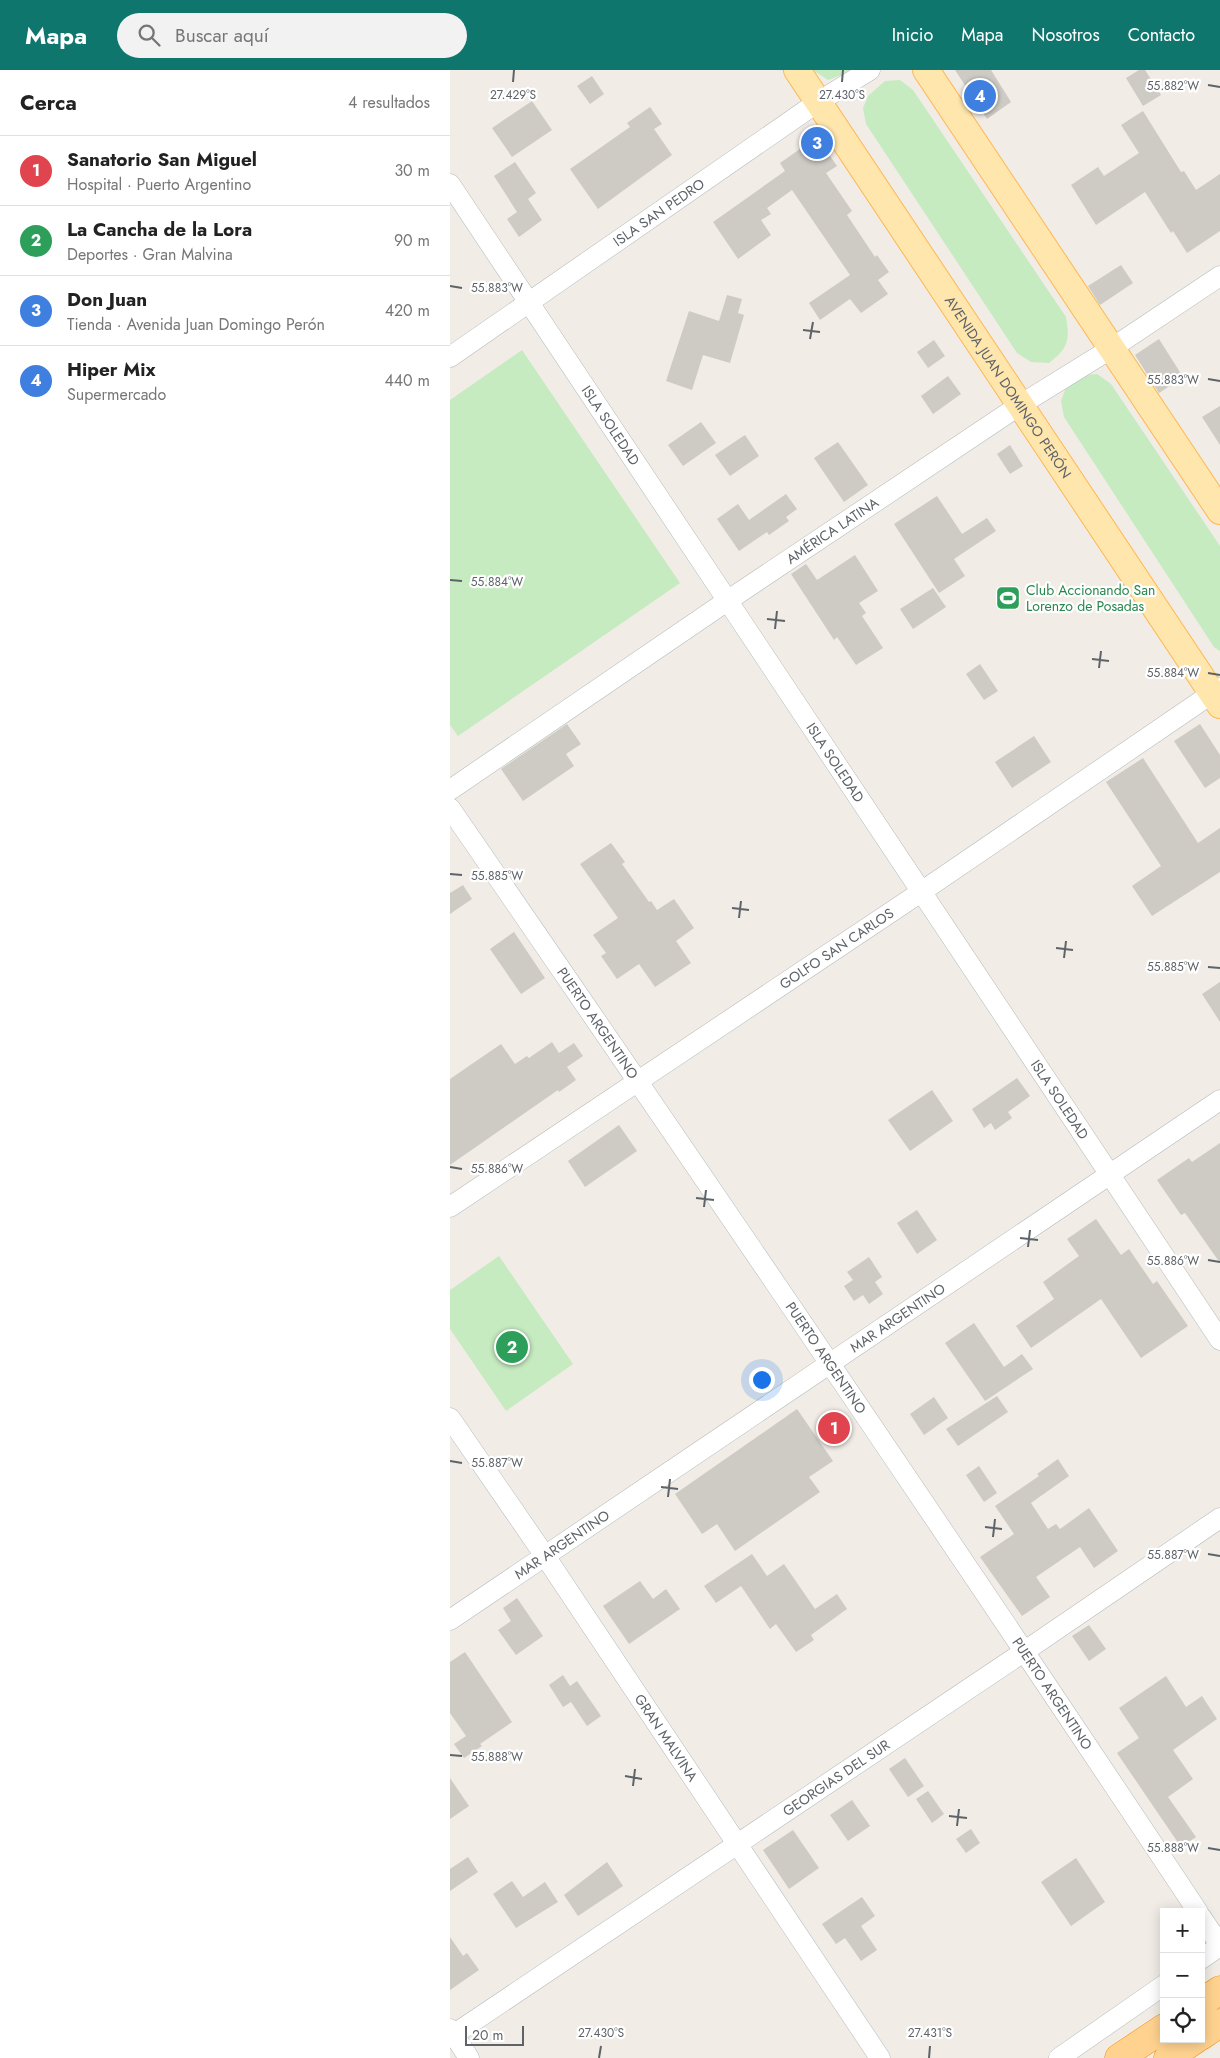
<!DOCTYPE html>
<html lang="es">
<head>
<meta charset="utf-8">
<style>
  :root { --surface:#fff; --page:#f2f2f2; --text:#222; --muted:#767676; --line:#e0e0e0; --accent:#0f766e }
  body { margin:0; font-family:Jost,sans-serif; background:var(--page); color:var(--text) }
  .controls { position:absolute; right:15px; bottom:15px; display:grid; overflow:hidden; border-radius:0px; box-shadow:0 2px 12px #0003 }
  .controls button { width:45px; height:45px; display:grid; place-items:center; padding:0; border:0; border-bottom:1px solid var(--line); background:var(--surface); color:var(--text); font:25px sans-serif }
  .scale { position:absolute; left:15px; bottom:12px; width:59px; box-sizing:border-box; padding-left:5px; border:2px solid #5d6368; border-top:0; font-size:14px; line-height:18px; white-space:nowrap; color:#5d6368; -webkit-text-stroke:4px #fff; paint-order:stroke }
  .you { position:absolute; left:311px; top:1309px; width:18px; height:18px; margin:-12px; border:4px solid #fff; border-radius:50%; background:#1a73e8; box-shadow:0 0 0 8px #1a73e833 }
  .badge { display:grid; place-items:center; width:32px; height:32px; border-radius:50%; background:var(--accent); color:#fff; font-size:16px; font-weight:700 }
  .pin { position:absolute; translate:-50% -50%; border:2px solid #fff; box-shadow:0 1px 5px #0006 }
  .list { margin:0; padding:0; list-style:none }
  h2 { display:flex; justify-content:space-between; align-items:center; height:65px; margin:0; padding:0 20px; font-size:21px }
  h2 small { font-size:16px; font-weight:400; color:var(--muted) }
  .list li { display:grid; grid-template-columns:32px 1fr auto; gap:15px; align-items:center; box-sizing:border-box; height:70px; padding:0 20px; border-top:1px solid var(--line) }
  .list b { display:block; font-size:19px; white-space:nowrap }
  .list p { margin:0; font-size:16px; white-space:nowrap; color:var(--muted) }
  .list em { font-size:16px; font-style:normal; color:var(--muted) }
  .icon { flex:none; width:28px; height:28px; fill:none; stroke:currentColor; stroke-width:2; stroke-linecap:round; stroke-linejoin:round }
  .map { position:relative; flex:none; width:770px; height:1988px; overflow:hidden }
  header { display:flex; align-items:center; gap:30px; box-sizing:border-box; height:70px; padding:0 25px; background:var(--accent); color:#fff }
  header strong { font-size:24px }
  nav { display:flex; gap:28px; margin-inline-start:auto; font-size:18px }
  .search { width:350px; height:45px; background:var(--page); display:flex; align-items:center; gap:12px; box-sizing:border-box; padding:0 18px; border-radius:28px; color:var(--muted); font-size:19px }
  main { display:flex }
  aside { flex:1; background:var(--surface) }
  .map>svg:first-child { display:block }
</style>
</head>
<body>
<header>
<strong>Mapa</strong>
<div class="search"><svg class="icon" aria-label="search" viewBox="0 0 24 24"><circle cx="10" cy="10" r="6"/><path d="M15 15l6 6"/></svg>Buscar aquí</div>
<nav><a>Inicio</a><a>Mapa</a><a>Nosotros</a><a>Contacto</a></nav>
</header>
<main>
<aside>
<h2>Cerca<small>4 resultados</small></h2>
<ul class="list">
<li><span class="badge" style="background:#e0444e">1</span><div><b>Sanatorio San Miguel</b><p>Hospital · Puerto Argentino</p></div><em>30 m</em></li>
<li><span class="badge" style="background:#2e9e5b">2</span><div><b>La Cancha de la Lora</b><p>Deportes · Gran Malvina</p></div><em>90 m</em></li>
<li><span class="badge" style="background:#3f7fe0">3</span><div><b>Don Juan</b><p>Tienda · Avenida Juan Domingo Perón</p></div><em>420 m</em></li>
<li><span class="badge" style="background:#3f7fe0">4</span><div><b>Hiper Mix</b><p>Supermercado</p></div><em>440 m</em></li>
</ul>
</aside>
<div class="map">
<svg width="770" height="1988" viewBox="0 0 770 1988">
  <rect width="100%" height="100%" fill="#f1ede6"/>
  <g fill="#c6ebc0">
    <path d="M 363,0 L 405,0 L 378,10 Z"/>
    <path d="M 450,10 L 463,20 L 616,247 C 620,272 618,278 599,293 L 581,292 L 567,283 L 416,54 L 413,38 L 418,26 L 435,11 Z"/>
    <path d="M 72,280 L 230,513 L 8,666 L 0,655 L 0,330 Z"/>
    <path d="M 647,304 L 661,314 L 770,476 L 770,581 L 764,577 L 614,347 L 611,331 L 615,320 L 632,305 Z"/>
    <path d="M 49,1186 L 123,1294 L 56,1341 L 0,1259 L 0,1220 Z"/>
  </g>
  <g fill="#cecac4">
    <path d="M 505,0 L 541,0 L 561,32 L 537,49 Z"/>
    <path d="M 689,0 L 695,0 L 711,25 L 693,36 L 676,8 Z"/>
    <path d="M 142,6 L 154,24 L 140,34 L 127,16 Z"/>
    <path d="M 82,31 L 102,60 L 62,87 L 42,58 Z"/>
    <path d="M 200,37 L 212,54 L 204,59 L 222,85 L 148,139 L 120,99 L 180,57 L 177,53 Z"/>
    <path d="M 693,41 L 731,102 L 734,101 L 746,120 L 770,104 L 770,161 L 737,183 L 723,161 L 721,163 L 695,122 L 646,155 L 621,115 L 648,97 L 654,106 L 689,83 L 671,55 Z"/>
    <path d="M 367,67 L 387,96 L 376,103 L 402,141 L 397,145 L 425,187 L 427,185 L 439,202 L 428,210 L 438,224 L 411,243 L 400,229 L 370,250 L 359,233 L 400,205 L 342,120 L 317,138 L 321,144 L 311,150 L 321,165 L 288,189 L 263,152 L 335,101 L 330,93 Z"/>
    <path d="M 65,92 L 86,123 L 78,129 L 92,150 L 69,167 L 57,149 L 67,142 L 44,106 Z"/>
    <path d="M 671,195 L 683,213 L 650,235 L 638,216 Z"/>
    <path d="M 277,225 L 292,229 L 288,243 L 294,245 L 280,293 L 253,285 L 242,320 L 216,311 L 239,241 L 269,251 Z"/>
    <path d="M 709,269 L 733,307 L 709,323 L 685,285 Z"/>
    <path d="M 484,270 L 495,286 L 478,298 L 467,282 Z"/>
    <path d="M 498,306 L 511,324 L 483,344 L 471,326 Z"/>
    <path d="M 770,336 L 770,375 L 752,347 Z"/>
    <path d="M 251,352 L 266,373 L 233,396 L 218,375 Z"/>
    <path d="M 295,365 L 309,386 L 280,406 L 265,385 Z"/>
    <path d="M 388,372 L 418,415 L 394,432 L 364,388 Z"/>
    <path d="M 560,375 L 573,396 L 560,404 L 547,384 Z"/>
    <path d="M 336,424 L 347,439 L 336,447 L 339,451 L 319,465 L 317,462 L 289,481 L 267,449 L 288,434 L 299,450 Z"/>
    <path d="M 487,426 L 512,464 L 537,448 L 546,461 L 504,489 L 515,506 L 489,523 L 444,454 Z"/>
    <path d="M 405,485 L 428,521 L 409,533 L 416,543 L 412,546 L 433,578 L 406,595 L 387,567 L 384,570 L 341,504 L 356,494 L 367,510 Z"/>
    <path d="M 483,518 L 496,537 L 463,559 L 450,539 Z"/>
    <path d="M 530,594 L 548,621 L 534,630 L 516,604 Z"/>
    <path d="M 117,654 L 131,674 L 116,684 L 124,696 L 73,731 L 51,699 Z"/>
    <path d="M 750,654 L 770,685 L 770,708 L 755,718 L 724,671 Z"/>
    <path d="M 584,666 L 601,692 L 562,718 L 545,692 Z"/>
    <path d="M 693,688 L 748,773 L 770,758 L 770,802 L 702,846 L 682,816 L 711,796 L 656,712 Z"/>
    <path d="M 161,773 L 175,792 L 172,794 L 199,832 L 201,831 L 207,840 L 224,829 L 244,858 L 226,871 L 241,893 L 205,917 L 189,894 L 167,909 L 151,886 L 156,883 L 143,865 L 168,848 L 130,794 Z"/>
    <path d="M 13,815 L 22,829 L 0,844 L 0,823 Z"/>
    <path d="M 64,862 L 95,908 L 71,924 L 40,879 Z"/>
    <path d="M 770,912 L 770,952 L 752,924 Z"/>
    <path d="M 102,972 L 109,983 L 124,973 L 133,986 L 117,997 L 126,1010 L 109,1022 L 108,1020 L 0,1095 L 0,1009 L 51,974 L 65,994 L 77,986 L 79,988 Z"/>
    <path d="M 567,1008 L 580,1026 L 558,1042 L 562,1048 L 545,1060 L 541,1053 L 534,1058 L 522,1039 Z"/>
    <path d="M 482,1020 L 503,1051 L 460,1081 L 438,1050 Z"/>
    <path d="M 169,1055 L 187,1081 L 135,1117 L 118,1091 Z"/>
    <path d="M 770,1073 L 770,1193 L 735,1143 L 731,1145 L 707,1110 L 739,1088 L 742,1092 Z"/>
    <path d="M 467,1140 L 487,1170 L 467,1184 L 447,1153 Z"/>
    <path d="M 646,1149 L 671,1185 L 679,1179 L 703,1214 L 707,1211 L 738,1256 L 691,1288 L 651,1229 L 581,1278 L 566,1256 L 604,1229 L 593,1212 L 629,1186 L 617,1169 Z"/>
    <path d="M 419,1187 L 432,1207 L 425,1212 L 433,1224 L 419,1234 L 413,1225 L 404,1231 L 394,1216 L 403,1210 L 397,1202 Z"/>
    <path d="M 524,1253 L 554,1297 L 572,1284 L 583,1299 L 535,1331 L 495,1273 Z"/>
    <path d="M 547,1326 L 558,1342 L 508,1376 L 496,1359 Z"/>
    <path d="M 484,1327 L 498,1348 L 474,1365 L 460,1344 Z"/>
    <path d="M 347,1339 L 383,1391 L 359,1407 L 370,1422 L 285,1481 L 267,1454 L 252,1464 L 225,1424 Z"/>
    <path d="M 608,1389 L 619,1406 L 581,1433 L 598,1459 L 606,1454 L 610,1459 L 639,1438 L 668,1481 L 644,1498 L 630,1477 L 586,1507 L 600,1527 L 572,1546 L 530,1487 L 564,1464 L 545,1436 L 589,1406 L 587,1404 Z"/>
    <path d="M 529,1396 L 547,1423 L 534,1432 L 516,1405 Z"/>
    <path d="M 302,1484 L 317,1506 L 334,1494 L 365,1539 L 387,1524 L 397,1539 L 361,1565 L 364,1570 L 346,1582 L 326,1554 L 320,1559 L 291,1516 L 266,1533 L 254,1516 Z"/>
    <path d="M 190,1511 L 203,1529 L 216,1519 L 230,1539 L 179,1574 L 153,1536 Z"/>
    <path d="M 67,1528 L 93,1566 L 66,1585 L 48,1560 L 61,1551 L 53,1538 Z"/>
    <path d="M 639,1555 L 656,1579 L 639,1591 L 622,1566 Z"/>
    <path d="M 15,1582 L 62,1652 L 30,1674 L 32,1676 L 14,1688 L 4,1674 L 16,1666 L 0,1643 L 0,1592 Z"/>
    <path d="M 113,1605 L 120,1616 L 127,1611 L 151,1646 L 137,1656 L 121,1632 L 113,1637 L 99,1615 Z"/>
    <path d="M 716,1606 L 736,1637 L 752,1626 L 767,1649 L 723,1680 L 743,1709 L 718,1727 L 746,1767 L 731,1777 L 667,1683 L 689,1668 L 669,1638 Z"/>
    <path d="M 455,1688 L 474,1716 L 458,1727 L 439,1699 Z"/>
    <path d="M 0,1708 L 19,1736 L 0,1749 Z"/>
    <path d="M 478,1721 L 494,1744 L 482,1753 L 466,1729 Z"/>
    <path d="M 402,1730 L 420,1756 L 398,1771 L 380,1745 Z"/>
    <path d="M 521,1759 L 530,1773 L 516,1783 L 506,1769 Z"/>
    <path d="M 343,1760 L 369,1798 L 339,1819 L 313,1780 Z"/>
    <path d="M 18,1787 L 28,1802 L 0,1821 L 0,1799 Z"/>
    <path d="M 626,1788 L 655,1832 L 621,1856 L 591,1812 Z"/>
    <path d="M 157,1792 L 173,1816 L 128,1846 L 114,1825 Z"/>
    <path d="M 62,1811 L 73,1827 L 95,1812 L 108,1832 L 66,1858 L 43,1824 Z"/>
    <path d="M 412,1827 L 425,1846 L 411,1856 L 427,1880 L 411,1891 L 395,1868 L 386,1874 L 372,1854 Z"/>
    <path d="M 0,1867 L 13,1886 L 17,1883 L 29,1900 L 0,1920 Z"/>
  </g>
  <g fill="none" stroke-linecap="round" stroke-linejoin="round">
    <defs>
      <g id="minor">
        <path id="s1" d="M 0,114 L 770,1270"/>
        <path id="s2" d="M 0,287 L 368,32 L 420,0"/>
        <path id="s3" d="M 0,720 L 277,531 L 570,335 L 662,278 L 770,206"/>
        <path id="s4" d="M 0,738 C 252,1104 502,1471 748,1842"/>
        <path id="s5" d="M 0,1137 L 471,822 L 770,618"/>
        <path id="s6" d="M 0,1348 L 95,1486 L 430,1988"/>
        <path id="s7" d="M 0,1550 L 770,1030"/>
        <path d="M 751,1847 L 770,1875"/>
        <path d="M 751,1889 L 770,1876"/>
        <path d="M 0,1959 L 19,1988"/>
        <path id="s8" d="M 0,1967 L 575,1581 L 770,1448"/>
        <path d="M 609,1988 L 714,1915"/>
      </g>
      <g id="major">
        <path id="s9" d="M 347,0 L 770,635"/>
        <path d="M 476,0 L 770,441"/>
      </g>
      <g id="highway">
        <path d="M 751,1933 L 770,1920"/>
        <path d="M 751,1966 L 770,1953"/>
        <path d="M 669,1988 L 714,1958"/>
        <path d="M 718,1988 L 746,1969"/>
      </g>
    </defs>
    <use href="#minor" stroke="#b6babe" stroke-width="21"/>
    <use href="#major" stroke="#ffb651" stroke-width="28"/>
    <use href="#highway" stroke="#f78800" stroke-width="29"/>
    <use href="#minor" stroke="#fff" stroke-width="20"/>
    <use href="#major" stroke="#ffe6ad" stroke-width="26"/>
    <use href="#highway" stroke="#ffd38f" stroke-width="28"/>
  </g>
  <path fill="none" stroke="#5d6368" stroke-width="2" d="M 63,12 L 64,0M 392,12 L 393,0M 758,15 L 770,17M 0,216 L 12,218M 353,260 L 370,262M 360,269 L 363,252M 758,309 L 770,311M 0,510 L 12,511M 317,549 L 335,551M 325,559 L 327,541M 642,589 L 659,591M 649,598 L 651,581M 758,603 L 770,605M 0,804 L 12,805M 282,838 L 299,840M 289,848 L 291,831M 606,878 L 623,880M 614,888 L 616,871M 758,897 L 770,898M 0,1097 L 12,1099M 246,1128 L 264,1130M 254,1137 L 256,1120M 570,1168 L 588,1170M 578,1177 L 580,1160M 758,1190 L 770,1192M 0,1391 L 12,1393M 211,1417 L 228,1419M 218,1427 L 220,1409M 535,1457 L 552,1459M 543,1467 L 545,1449M 758,1484 L 770,1486M 0,1685 L 12,1686M 175,1706 L 192,1709M 183,1716 L 185,1699M 499,1746 L 517,1748M 507,1756 L 509,1739M 758,1778 L 770,1780M 149,1988 L 151,1976M 479,1988 L 480,1976"/>
  <defs>
    <symbol id="stadium-square" viewBox="-11 -11 22 22"><rect x="-9" y="-9" width="18" height="18" rx="4" fill="#2e9e5b" stroke="#fff"/><path d="M0-5a6.5 5 0 1 0 0 10a6.5 5 0 1 0 0-10ZM-3.5-1.8h7v3.6h-7Z" fill="#fff"/></symbol>
  </defs>
  <g fill-rule="evenodd">
    <use href="#stadium-square" x="544" y="514" width="28" height="28"/>
  </g>
  <g text-anchor="middle" dominant-baseline="central" stroke-width="4.5" stroke-linejoin="round" paint-order="stroke">
    <g font-size="14" fill="#5d6368" stroke="#fff">
      <text stroke="none"><textPath href="#s2" startOffset="254">ISLA SAN PEDRO</textPath></text>
      <text stroke="none"><textPath href="#s9" startOffset="381">AVENIDA JUAN DOMINGO PERÓN</textPath></text>
      <text stroke="none"><textPath href="#s1" startOffset="290">ISLA SOLEDAD</textPath></text>
      <text stroke="none"><textPath href="#s3" startOffset="462">AMÉRICA LATINA</textPath></text>
      <text stroke="none"><textPath href="#s1" startOffset="695">ISLA SOLEDAD</textPath></text>
      <text stroke="none"><textPath href="#s5" startOffset="465">GOLFO SAN CARLOS</textPath></text>
      <text stroke="none"><textPath href="#s4" startOffset="261">PUERTO ARGENTINO</textPath></text>
      <text stroke="none"><textPath href="#s1" startOffset="1100">ISLA SOLEDAD</textPath></text>
      <text stroke="none"><textPath href="#s7" startOffset="540">MAR ARGENTINO</textPath></text>
      <text stroke="none"><textPath href="#s4" startOffset="666">PUERTO ARGENTINO</textPath></text>
      <text stroke="none"><textPath href="#s7" startOffset="135">MAR ARGENTINO</textPath></text>
      <text stroke="none"><textPath href="#s4" startOffset="1071">PUERTO ARGENTINO</textPath></text>
      <text stroke="none"><textPath href="#s6" startOffset="386">GRAN MALVINA</textPath></text>
      <text stroke="none"><textPath href="#s8" startOffset="465">GEORGIAS DEL SUR</textPath></text>
    </g>
    <g font-size="14" fill="#27864d" stroke="#fff" text-anchor="start">
      <text x="576" y="520">Club Accionando San<tspan x="576" dy="16">Lorenzo de Posadas</tspan></text>
    </g>
  </g>
  <g font-size="12" text-anchor="middle" fill="#5d6368" stroke="#fff" stroke-width="4.5" stroke-linejoin="round" paint-order="stroke">
    <text x="723" y="20">55.882°W</text>
    <text x="63" y="29">27.429°S</text>
    <text x="392" y="29">27.430°S</text>
    <text x="47" y="222">55.883°W</text>
    <text x="723" y="314">55.883°W</text>
    <text x="47" y="516">55.884°W</text>
    <text x="723" y="607">55.884°W</text>
    <text x="47" y="810">55.885°W</text>
    <text x="723" y="901">55.885°W</text>
    <text x="47" y="1103">55.886°W</text>
    <text x="723" y="1195">55.886°W</text>
    <text x="47" y="1397">55.887°W</text>
    <text x="723" y="1489">55.887°W</text>
    <text x="47" y="1691">55.888°W</text>
    <text x="723" y="1782">55.888°W</text>
    <text x="151" y="1967">27.430°S</text>
    <text x="480" y="1967">27.431°S</text>
  </g>
</svg>
<div class="controls">
<button>+</button>
<button>−</button>
<button><svg class="icon" aria-label="locate" viewBox="0 0 24 24"><circle cx="12" cy="12" r="6"/><path d="M12 2v4M12 18v4M2 12h4M18 12h4"/></svg></button>
</div>
<div class="scale">20 m</div>
<div class="you"></div>
<div class="pin badge" style="left:384px;top:1358px;background:#e0444e">1</div>
<div class="pin badge" style="left:62px;top:1277px;background:#2e9e5b">2</div>
<div class="pin badge" style="left:367px;top:73px;background:#3f7fe0">3</div>
<div class="pin badge" style="left:530px;top:26px;background:#3f7fe0">4</div>
</div>
</main>
</body>
</html>
